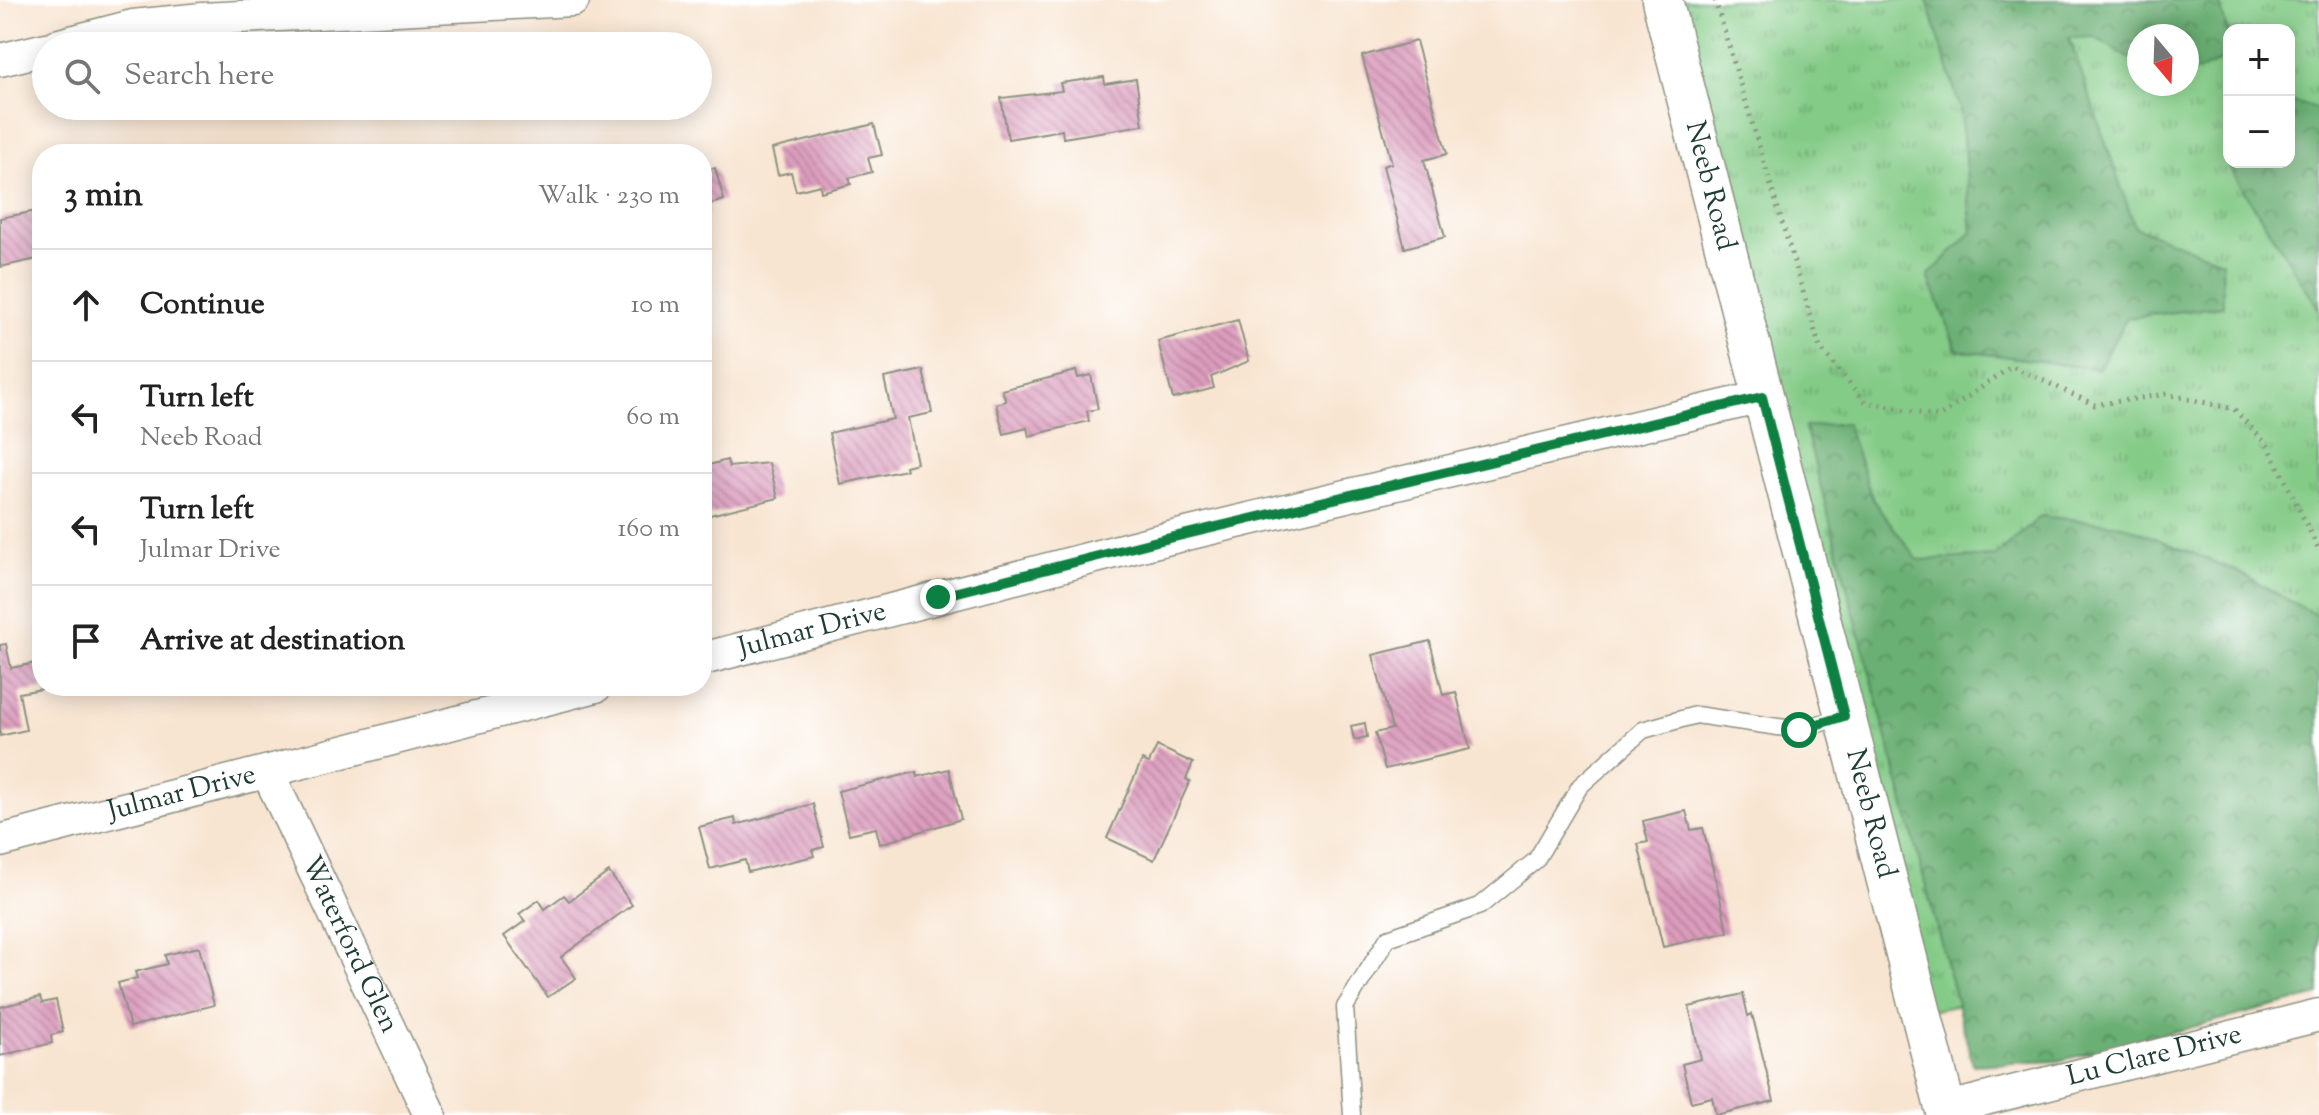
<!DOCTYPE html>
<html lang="en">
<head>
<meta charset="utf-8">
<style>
  :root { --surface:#fff; --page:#f6f6f6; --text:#222; --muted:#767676; --line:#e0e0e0 }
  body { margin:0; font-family:"Sorts Mill Goudy",serif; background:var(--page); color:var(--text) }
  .controls { position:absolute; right:24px; top:24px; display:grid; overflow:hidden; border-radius:16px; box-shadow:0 4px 20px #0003 }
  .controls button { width:72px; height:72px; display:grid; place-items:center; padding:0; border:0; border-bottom:2px solid var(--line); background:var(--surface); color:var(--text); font:40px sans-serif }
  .compass { position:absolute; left:2127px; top:24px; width:72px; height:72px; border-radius:50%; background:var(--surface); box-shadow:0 4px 20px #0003; rotate:161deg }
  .stop { position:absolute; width:24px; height:24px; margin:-18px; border:6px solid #0b8043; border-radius:50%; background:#fff }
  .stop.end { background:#0b8043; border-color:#fff; box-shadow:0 2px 8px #0008 }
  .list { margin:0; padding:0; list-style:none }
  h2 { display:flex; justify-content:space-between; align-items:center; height:104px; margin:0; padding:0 32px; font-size:34px }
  h2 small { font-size:26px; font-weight:400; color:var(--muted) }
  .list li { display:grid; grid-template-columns:52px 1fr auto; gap:24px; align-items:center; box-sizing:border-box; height:112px; padding:0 32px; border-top:2px solid var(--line) }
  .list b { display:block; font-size:30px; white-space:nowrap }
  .list p { margin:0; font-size:26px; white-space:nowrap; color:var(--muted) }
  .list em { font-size:26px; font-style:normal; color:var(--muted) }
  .icon { flex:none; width:44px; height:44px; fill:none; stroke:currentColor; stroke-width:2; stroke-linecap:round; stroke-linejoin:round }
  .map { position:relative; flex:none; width:2319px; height:1115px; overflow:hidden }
  .search { position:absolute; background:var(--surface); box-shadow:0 4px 20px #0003; left:32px; top:32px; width:680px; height:88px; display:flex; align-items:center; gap:20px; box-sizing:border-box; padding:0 28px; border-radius:44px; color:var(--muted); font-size:30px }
  .panel { position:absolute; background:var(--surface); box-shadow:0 4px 20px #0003; left:32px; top:144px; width:680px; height:552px; border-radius:32px }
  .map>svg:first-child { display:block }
</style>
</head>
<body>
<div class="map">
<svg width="2319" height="1115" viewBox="0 0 2319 1115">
  <defs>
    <pattern id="grass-tufts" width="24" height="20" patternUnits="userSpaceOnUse" patternTransform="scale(2)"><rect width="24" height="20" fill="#83cb86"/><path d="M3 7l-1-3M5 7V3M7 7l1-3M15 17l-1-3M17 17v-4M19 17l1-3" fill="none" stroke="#6ba66e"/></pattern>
    <pattern id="forest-crowns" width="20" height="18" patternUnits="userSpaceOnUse" patternTransform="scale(2)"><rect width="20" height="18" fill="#6aaf73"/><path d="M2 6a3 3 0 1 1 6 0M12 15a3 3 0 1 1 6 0" fill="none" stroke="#57905f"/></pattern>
    <pattern id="building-back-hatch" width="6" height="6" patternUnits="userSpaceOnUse" patternTransform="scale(2)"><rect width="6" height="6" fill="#dc9cbd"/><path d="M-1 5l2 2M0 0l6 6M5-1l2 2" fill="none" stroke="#b2809a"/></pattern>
  </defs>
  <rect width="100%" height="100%" fill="#fff"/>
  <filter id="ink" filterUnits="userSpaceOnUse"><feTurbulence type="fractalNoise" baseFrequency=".0125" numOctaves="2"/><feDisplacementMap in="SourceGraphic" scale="16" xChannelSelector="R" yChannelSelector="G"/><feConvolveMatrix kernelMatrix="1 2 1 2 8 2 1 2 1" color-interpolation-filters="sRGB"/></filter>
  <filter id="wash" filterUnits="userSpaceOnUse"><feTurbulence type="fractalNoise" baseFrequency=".006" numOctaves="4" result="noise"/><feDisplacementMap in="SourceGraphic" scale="32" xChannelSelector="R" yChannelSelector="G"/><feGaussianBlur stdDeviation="1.8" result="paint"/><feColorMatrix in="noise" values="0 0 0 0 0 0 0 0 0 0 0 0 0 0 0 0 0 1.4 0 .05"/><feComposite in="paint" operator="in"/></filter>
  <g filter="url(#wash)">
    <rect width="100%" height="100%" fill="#f8e5d1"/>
    <path fill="url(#grass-tufts)" stroke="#51845d" stroke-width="2" fill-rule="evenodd" d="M 1662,0 L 2319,0 L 2319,930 L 1920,1013 ZM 2229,30 L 2289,30 L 2289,162 L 2229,162 ZM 2139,36 L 2187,36 L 2187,84 L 2139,84 Z"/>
    <g fill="url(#forest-crowns)" stroke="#447654" stroke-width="2">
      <path d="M 1927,0 L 2218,0 L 2229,36 L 2229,58 L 2187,75 L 2187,36 L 2139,36 L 2139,64 L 2094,37 L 2069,38 L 2135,227 L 2222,261 L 2223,306 L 2127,318 L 2098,369 L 1957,350 L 1928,276 L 1972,232 L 1960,108 Z"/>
      <path d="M 2289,101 L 2319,109 L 2319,309 L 2229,167 L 2231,162 L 2289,162 Z"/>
      <path d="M 1846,423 L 1873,500 L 1918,560 L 1995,556 L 2041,516 L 2123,525 L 2236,571 L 2319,617 L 2319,995 L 2058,1061 L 1973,1065 L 1805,427 Z"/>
    </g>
    <g id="blocks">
      <g fill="url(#building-back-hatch)">
        <path d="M 1416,41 L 1447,154 L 1424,160 L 1445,237 L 1405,248 L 1383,166 L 1392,163 L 1362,56 Z"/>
        <path d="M 1104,77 L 1105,84 L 1136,79 L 1143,125 L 1063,138 L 1062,130 L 1008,139 L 1001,98 L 1062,91 L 1060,83 Z"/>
        <path d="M 874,124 L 882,155 L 868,158 L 872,172 L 849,178 L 851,184 L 821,192 L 820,185 L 796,191 L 791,172 L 778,175 L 772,149 Z"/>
        <path d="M 715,168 L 724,200 L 707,205 L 709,212 L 702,214 L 702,171 Z"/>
        <path d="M 42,210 L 42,258 L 0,267 L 0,218 Z"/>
        <path d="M 1238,320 L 1249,361 L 1211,377 L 1214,388 L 1173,399 L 1158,341 Z"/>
        <path d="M 923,370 L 932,413 L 908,418 L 917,463 L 905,466 L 906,470 L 840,484 L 829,433 L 893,419 L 884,378 Z"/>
        <path d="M 1076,371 L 1078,378 L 1091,375 L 1098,409 L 1087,411 L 1089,421 L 1029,436 L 1027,428 L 1004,434 L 996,404 L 1006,401 L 1002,390 Z"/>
        <path d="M 727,460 L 729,467 L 769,463 L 778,498 L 702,517 L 702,467 Z"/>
        <path d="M 1430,641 L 1443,695 L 1456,692 L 1470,749 L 1385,769 L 1375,733 L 1392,729 L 1373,655 Z"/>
        <path d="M 6,644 L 11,668 L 41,662 L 42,686 L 48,688 L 19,693 L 26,730 L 0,736 L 0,645 Z"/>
        <path d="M 1365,723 L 1367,737 L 1354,740 L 1351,726 Z"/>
        <path d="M 1157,746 L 1193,763 L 1186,779 L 1190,781 L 1154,860 L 1107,838 L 1142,760 L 1149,763 Z"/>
        <path d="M 949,769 L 961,819 L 880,844 L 876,828 L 849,834 L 838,791 L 916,772 L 917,777 Z"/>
        <path d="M 813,804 L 824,847 L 812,850 L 814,856 L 748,872 L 745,860 L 710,869 L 699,827 L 735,818 L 736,825 Z"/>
        <path d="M 1686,811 L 1691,830 L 1703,828 L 1728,932 L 1663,947 L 1638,844 L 1648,842 L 1643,821 Z"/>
        <path d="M 609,872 L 632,905 L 561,957 L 576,978 L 548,997 L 504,936 L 525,921 L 519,914 L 539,900 L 545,909 L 564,895 L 569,901 Z"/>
        <path d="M 199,947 L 214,1005 L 130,1027 L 118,983 L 137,978 L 135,972 L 167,964 L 165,955 Z"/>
        <path d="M 1743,994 L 1748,1016 L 1752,1014 L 1774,1101 L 1716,1115 L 1712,1097 L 1691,1102 L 1682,1064 L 1701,1059 L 1689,1007 Z"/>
        <path d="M 40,997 L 42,1003 L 56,1000 L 63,1032 L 51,1035 L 52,1043 L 0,1056 L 0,1007 Z"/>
      </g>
    </g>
  </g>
  <g filter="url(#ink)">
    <use href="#blocks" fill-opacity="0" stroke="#8c9182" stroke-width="2"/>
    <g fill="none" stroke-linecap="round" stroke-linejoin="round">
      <defs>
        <path id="service" d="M 1352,1115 L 1345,1007 L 1388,938 L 1480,906 L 1536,860 L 1580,786 L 1643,730 L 1696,715 L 1799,730 L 1844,716"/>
        <g id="minor">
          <path d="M 56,46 L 133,26 L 202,19 L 573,0"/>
          <path d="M 0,60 L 46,49"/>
          <path id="s1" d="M 702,659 L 1153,542 L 1762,397"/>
          <path id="s2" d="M 268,773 L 430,1115"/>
          <path id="s3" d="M 0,841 L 596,686"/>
          <path id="s4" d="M 1945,1109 L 2319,1015"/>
        </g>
        <g id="tertiary">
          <path id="s5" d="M 1662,0 L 1947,1115"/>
        </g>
      </defs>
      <use href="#service" stroke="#8c9182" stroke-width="19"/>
      <use href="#minor" stroke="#8c9182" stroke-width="35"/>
      <use href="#tertiary" stroke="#8c9182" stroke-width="43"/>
      <path stroke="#8c9182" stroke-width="5" stroke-dasharray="2 6" stroke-linecap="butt" d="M 1715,0 L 1820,348 L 1866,402 L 1939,417 L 2012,366 L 2095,405 L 2166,394 L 2234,409 L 2269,447 L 2319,550"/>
      <use href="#service" stroke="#fff" stroke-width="16"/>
      <use href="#minor" stroke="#fff" stroke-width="32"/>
      <use href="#tertiary" stroke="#fff" stroke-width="40"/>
    </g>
  </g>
  <g fill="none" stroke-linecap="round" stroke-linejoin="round" filter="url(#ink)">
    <path stroke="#0b8043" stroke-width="10" d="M 938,597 L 1153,542 L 1762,397 L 1844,716 L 1799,730"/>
  </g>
  <g text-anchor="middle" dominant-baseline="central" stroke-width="8" stroke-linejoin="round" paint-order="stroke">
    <g font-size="28" fill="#1f3d34" stroke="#fff">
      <text stroke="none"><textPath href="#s5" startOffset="192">Neeb Road</textPath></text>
      <text stroke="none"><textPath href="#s1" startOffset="114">Julmar Drive</textPath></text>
      <text stroke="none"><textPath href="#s3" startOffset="188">Julmar Drive</textPath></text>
      <text stroke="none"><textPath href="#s5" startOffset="840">Neeb Road</textPath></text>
      <text stroke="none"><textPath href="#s2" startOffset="190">Waterford Glen</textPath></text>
      <text stroke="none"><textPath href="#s4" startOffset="216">Lu Clare Drive</textPath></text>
    </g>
  </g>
</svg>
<div class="controls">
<button>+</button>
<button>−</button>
</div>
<svg class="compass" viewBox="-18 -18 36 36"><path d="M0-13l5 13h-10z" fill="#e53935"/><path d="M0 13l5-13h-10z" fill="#767676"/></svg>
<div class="stop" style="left:1799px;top:730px"></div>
<div class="stop end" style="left:938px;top:597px"></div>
<div class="search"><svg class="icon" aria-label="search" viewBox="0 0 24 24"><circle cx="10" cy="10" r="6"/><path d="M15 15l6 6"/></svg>Search here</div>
<section class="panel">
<h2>3 min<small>Walk · 230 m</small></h2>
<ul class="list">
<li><svg class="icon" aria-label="ahead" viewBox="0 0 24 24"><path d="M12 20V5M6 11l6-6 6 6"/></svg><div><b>Continue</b></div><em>10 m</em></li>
<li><svg class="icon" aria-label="left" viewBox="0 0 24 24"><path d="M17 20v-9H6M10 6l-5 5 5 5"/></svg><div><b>Turn left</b><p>Neeb Road</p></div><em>60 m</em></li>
<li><svg class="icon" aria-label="left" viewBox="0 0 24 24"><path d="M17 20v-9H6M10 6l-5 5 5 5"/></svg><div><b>Turn left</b><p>Julmar Drive</p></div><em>160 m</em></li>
<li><svg class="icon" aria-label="arrive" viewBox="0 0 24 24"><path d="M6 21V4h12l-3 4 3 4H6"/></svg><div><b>Arrive at destination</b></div></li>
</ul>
</section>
</div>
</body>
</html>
